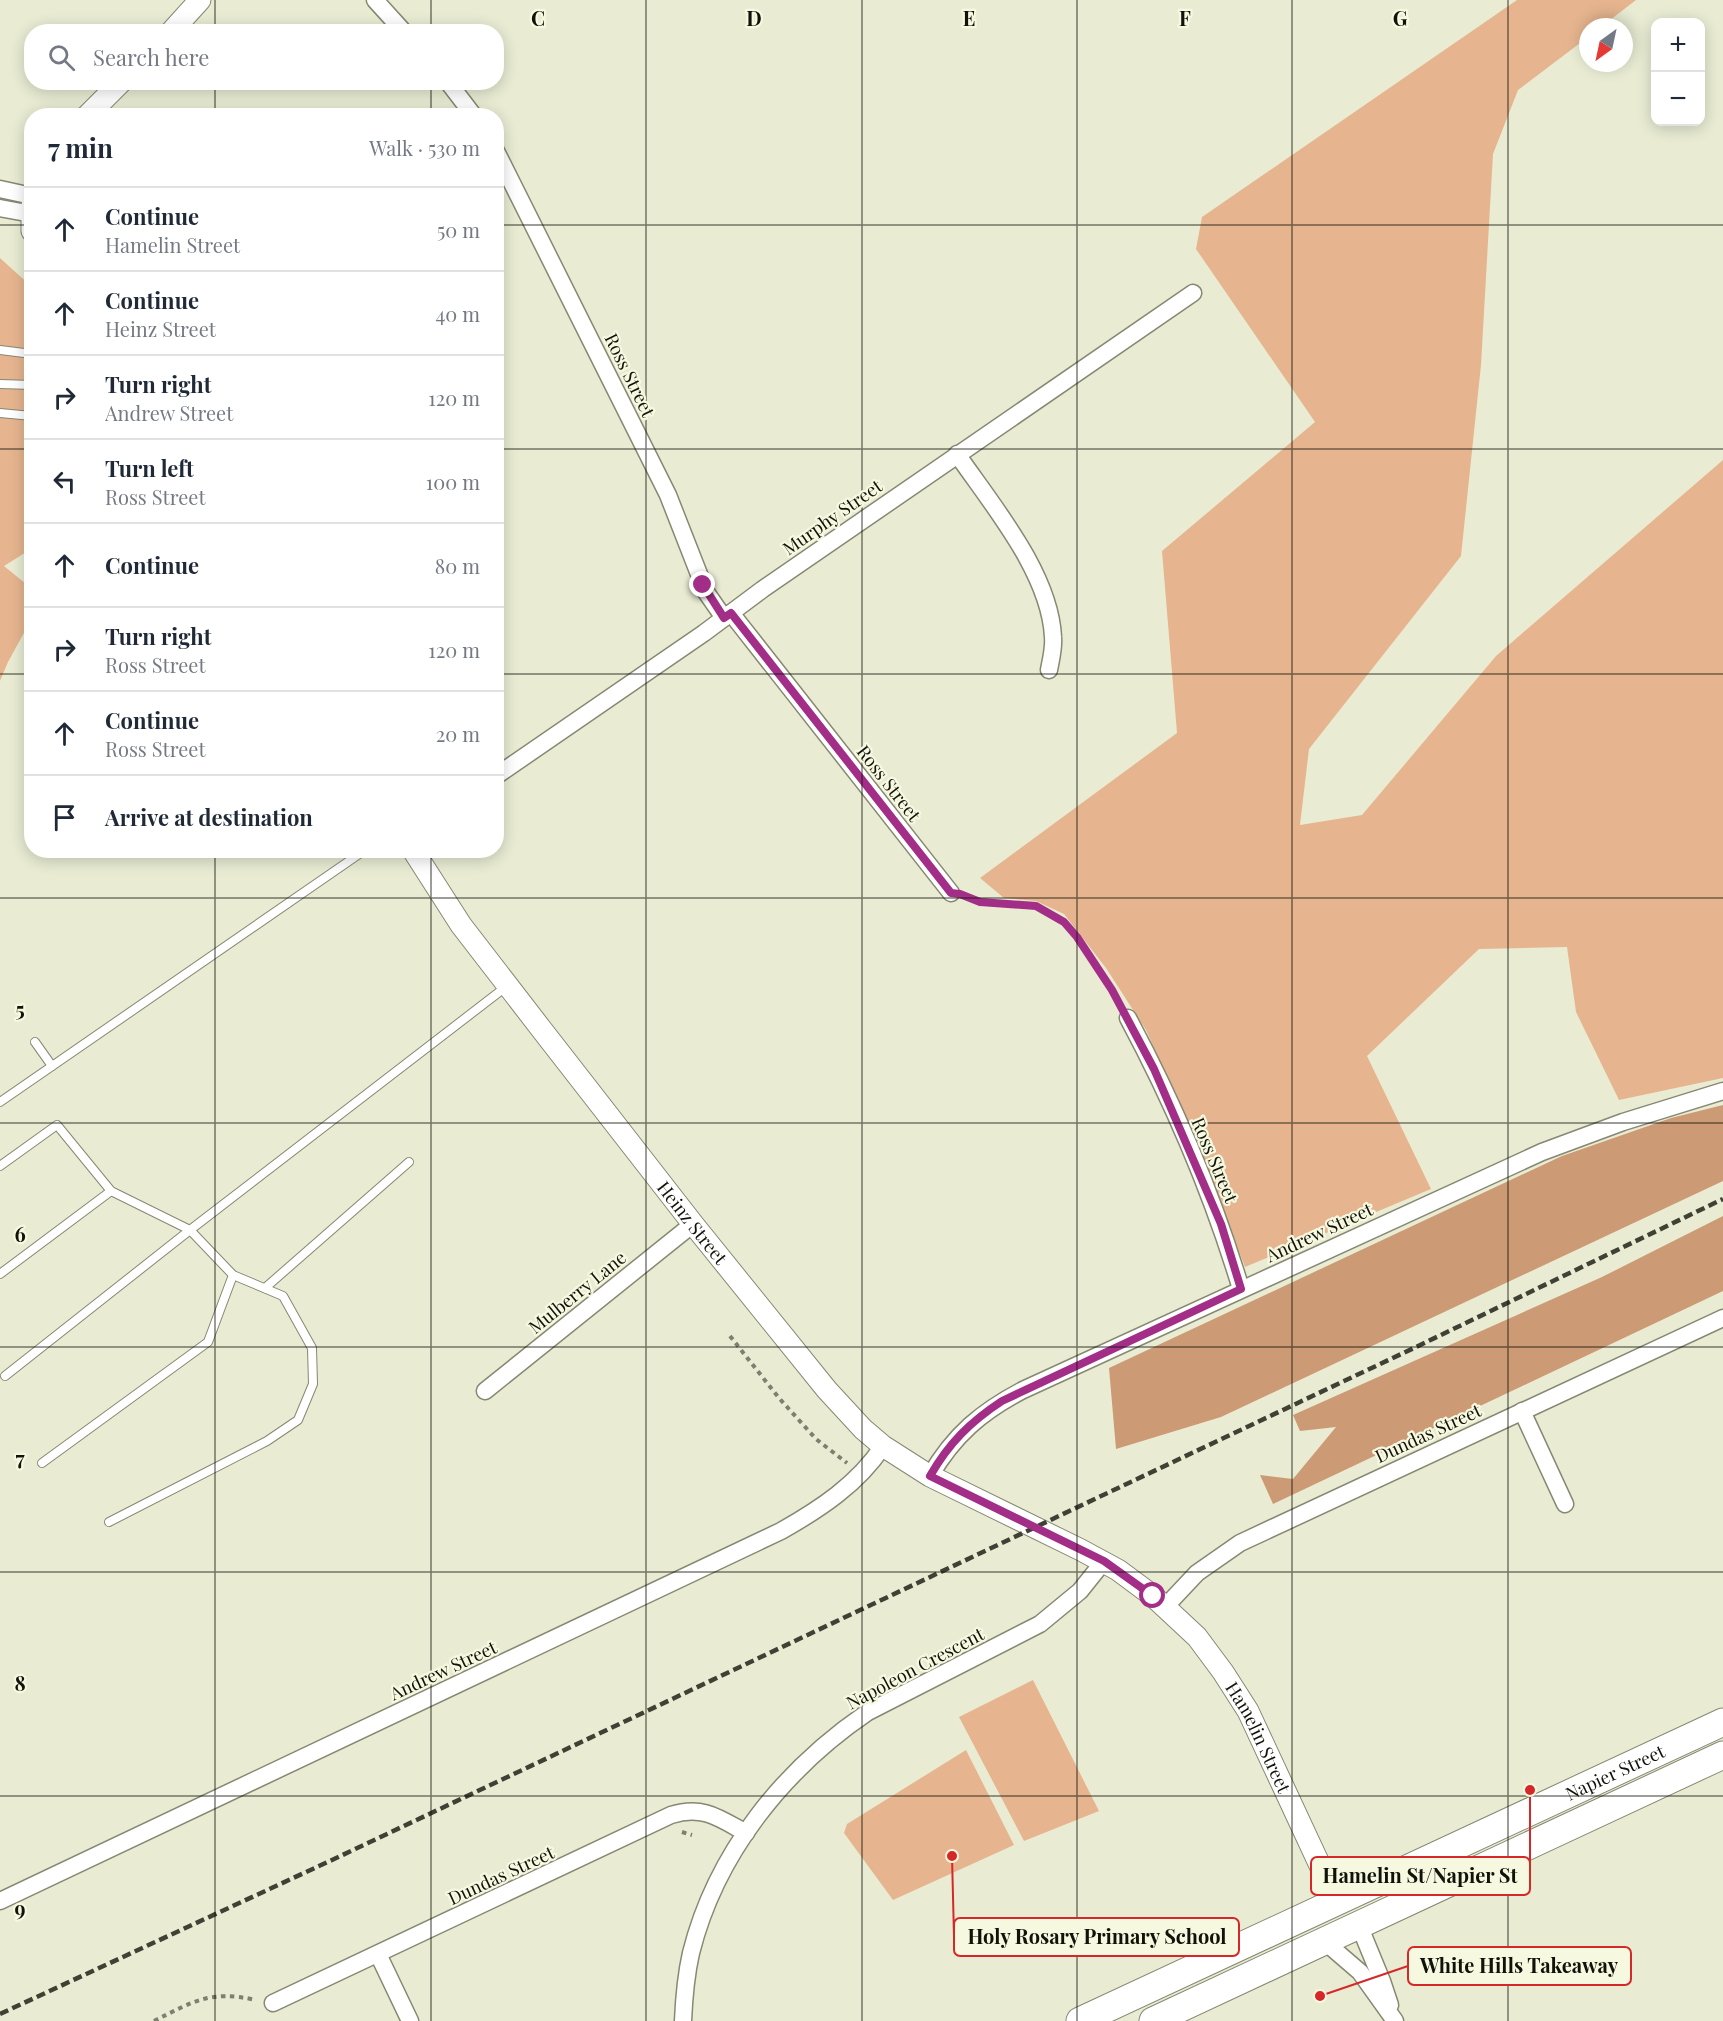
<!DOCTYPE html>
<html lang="en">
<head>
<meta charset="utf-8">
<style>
  :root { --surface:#fff; --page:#f6f6f7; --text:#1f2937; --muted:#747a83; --line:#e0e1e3 }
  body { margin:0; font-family:"Playfair Display",serif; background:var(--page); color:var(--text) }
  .controls { position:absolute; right:18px; top:18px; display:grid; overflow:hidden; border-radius:12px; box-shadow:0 3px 15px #0003 }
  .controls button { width:54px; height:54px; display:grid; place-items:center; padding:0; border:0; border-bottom:2px solid var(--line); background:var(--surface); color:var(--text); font:30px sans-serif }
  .compass { position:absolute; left:1579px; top:18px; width:54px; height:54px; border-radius:50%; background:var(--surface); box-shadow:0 3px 15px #0003; rotate:213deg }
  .stop { position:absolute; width:18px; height:18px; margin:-14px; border:4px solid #a22e88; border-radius:50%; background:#fff }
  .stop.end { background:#a22e88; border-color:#fff; box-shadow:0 2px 6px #0008 }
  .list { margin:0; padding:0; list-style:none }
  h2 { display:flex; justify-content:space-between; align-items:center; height:78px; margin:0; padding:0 24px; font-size:26px }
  h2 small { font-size:20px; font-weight:400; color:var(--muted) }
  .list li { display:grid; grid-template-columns:39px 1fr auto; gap:18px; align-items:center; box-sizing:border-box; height:84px; padding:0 24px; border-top:2px solid var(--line) }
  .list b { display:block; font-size:22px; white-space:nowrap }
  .list p { margin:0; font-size:20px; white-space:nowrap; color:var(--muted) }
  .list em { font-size:20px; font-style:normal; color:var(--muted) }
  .icon { flex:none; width:33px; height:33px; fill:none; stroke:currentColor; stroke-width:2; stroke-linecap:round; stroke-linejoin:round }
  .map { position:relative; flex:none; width:1723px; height:2021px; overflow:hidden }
  .search { position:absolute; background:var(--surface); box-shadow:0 3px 15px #0003; left:24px; top:24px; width:480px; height:66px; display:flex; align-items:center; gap:15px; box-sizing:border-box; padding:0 21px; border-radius:24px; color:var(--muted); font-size:22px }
  .panel { position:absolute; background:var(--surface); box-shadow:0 3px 15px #0003; left:24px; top:108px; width:480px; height:750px; border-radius:24px }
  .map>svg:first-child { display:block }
</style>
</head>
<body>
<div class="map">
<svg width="1723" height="2021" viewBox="0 0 1723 2021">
  <rect width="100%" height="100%" fill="#e9ecd3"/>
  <g fill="#e6b58f">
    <path d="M 1517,0 L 1636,0 L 1601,27 L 1588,27 L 1588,37 L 1518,90 L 1493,154 L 1481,365 L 1461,556 L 1309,749 L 1300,825 L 1362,815 L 1496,656 L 1723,460 L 1723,1078 L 1619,1100 L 1576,1012 L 1567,947 L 1479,949 L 1367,1056 L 1431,1189 L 1245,1267 L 1199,1149 L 1146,1030 L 1106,968 L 1064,914 L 1036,901 L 1004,898 L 980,878 L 1177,733 L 1162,551 L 1315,422 L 1196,249 L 1202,217 Z"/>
    <path d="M 0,258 L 32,287 L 31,549 L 4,566 L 31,588 L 31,620 L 8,662 L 0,681 Z"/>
    <path d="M 1033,1680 L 1099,1811 L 1024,1841 L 959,1717 Z"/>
    <path d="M 966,1750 L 1014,1845 L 893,1900 L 844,1833 L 847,1824 Z"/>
  </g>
  <g fill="#cc9a74">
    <path d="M 1723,1105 L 1723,1181 L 1221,1417 L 1116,1449 L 1109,1368 L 1562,1156 L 1671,1118 Z"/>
    <path d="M 1723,1216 L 1723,1291 L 1273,1504 L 1260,1475 L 1293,1479 L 1336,1427 L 1300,1431 L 1293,1415 L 1602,1277 Z"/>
  </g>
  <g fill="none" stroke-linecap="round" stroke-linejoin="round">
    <defs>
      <g id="service">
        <path d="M 0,350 L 32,354"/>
        <path d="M 0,384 L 32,385"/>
        <path d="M 0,413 L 32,416"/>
        <path d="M 35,1042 L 52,1066"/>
        <path d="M 0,1102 L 365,850"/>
        <path d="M 0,1166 L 57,1125 L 111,1191 L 190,1230 L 233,1275 L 283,1296 L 312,1348 L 313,1384 L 298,1420 L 267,1441 L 109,1522"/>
        <path d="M 0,1274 L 111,1191"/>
        <path d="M 265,1288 L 409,1162"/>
        <path d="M 5,1376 L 190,1230 L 507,986"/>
        <path d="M 42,1463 L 208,1342 L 233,1275"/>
      </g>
      <g id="minor">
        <path d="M 375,0 L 404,32"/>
        <path d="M 448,82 L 474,116"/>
        <path d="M 496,151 L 668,495 L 706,592 L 724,618"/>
        <path d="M 0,189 L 32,196"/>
        <path d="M 0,208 L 32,214"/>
        <path d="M 957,454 C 992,505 1050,573 1053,637 C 1054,648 1051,659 1049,670"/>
        <path d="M 731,613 L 951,893"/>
        <path d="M 496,776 L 704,633 L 763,589 L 1193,293"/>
        <path d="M 1128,1018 C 1174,1104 1213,1196 1241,1289"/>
        <path d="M 485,1391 L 693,1224"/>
        <path d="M 1522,1411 L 1565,1504"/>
        <path d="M 930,1476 C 954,1435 981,1412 1023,1390 L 1542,1152 L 1623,1122 L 1723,1091"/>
        <path d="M 1165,1607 L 1197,1573 L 1240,1543 L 1723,1318"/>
        <path d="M 0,1901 L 781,1531 C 820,1509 858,1484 883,1446"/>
        <path d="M 1359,1925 L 1382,1981 L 1390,2005"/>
        <path d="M 1324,1941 L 1360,1972 L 1395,2021"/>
        <path d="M 378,1954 L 410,2021"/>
        <path d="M 273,2003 L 671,1815 C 703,1805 719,1818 746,1833"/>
        <path d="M 683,2021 C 684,1998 686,1975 691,1953 C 716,1853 784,1769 868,1712 L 1040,1624 L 1080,1591 L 1104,1561"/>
      </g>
      <g id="tertiary">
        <path d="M 171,32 L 200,0"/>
        <path d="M 87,116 L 121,82"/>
        <path d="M 32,205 L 32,231"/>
        <path id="s1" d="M 413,850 L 461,925 L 542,1030 L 693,1224 L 827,1390 L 863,1429 L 883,1446 L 930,1476 L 1081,1550 L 1118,1570 L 1153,1596 L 1197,1637 L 1223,1672 L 1248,1711 L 1337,1902"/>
      </g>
      <g id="trunk">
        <path id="s2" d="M 1080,2021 L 1723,1722"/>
        <path d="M 1153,2021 L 1723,1755"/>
      </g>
    </defs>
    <use href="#service" stroke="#868872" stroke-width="10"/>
    <use href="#minor" stroke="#868872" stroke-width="19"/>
    <use href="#tertiary" stroke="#868872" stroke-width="23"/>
    <use href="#trunk" stroke="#868872" stroke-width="29"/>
    <g stroke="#7d7f6f" stroke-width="4" stroke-dasharray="4.5 4.5" stroke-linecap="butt">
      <path d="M 966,897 C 984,906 1005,901 1024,904 C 1070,910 1099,967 1120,1003"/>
      <path d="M 730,1336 L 779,1398 L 816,1439 L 847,1463"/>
      <path d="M 682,1832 L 692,1835"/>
      <path d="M 154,2021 C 194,2001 210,1990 256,2000"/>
    </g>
    <use href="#service" stroke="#fff" stroke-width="8"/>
    <use href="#minor" stroke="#fff" stroke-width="16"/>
    <use href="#tertiary" stroke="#fff" stroke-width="21"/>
    <use href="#trunk" stroke="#fff" stroke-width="27"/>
    <path stroke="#404135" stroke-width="4.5" stroke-dasharray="9 4.5" stroke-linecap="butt" d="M 0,2014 L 332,1860 L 1416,1347 L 1723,1199"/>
  </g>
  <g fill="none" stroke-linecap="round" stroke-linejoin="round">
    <path stroke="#a22e88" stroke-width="8" d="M 703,585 L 724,618 L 731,613 L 951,893 L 960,894 L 980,902 L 1036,906 L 1064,922 L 1077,937 L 1112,990 L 1154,1069 L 1221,1224 L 1241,1289 L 1002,1401 C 970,1422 949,1443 930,1476 L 1104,1561 L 1153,1596"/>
  </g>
  <path fill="none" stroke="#11120a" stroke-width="1.5" stroke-opacity="0.55" d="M 215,0 L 215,32M 431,0 L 431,32M 646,0 L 646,2021M 862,0 L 862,2021M 1077,0 L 1077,2021M 1292,0 L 1292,2021M 1508,0 L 1508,2021M 215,82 L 215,116M 431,82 L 431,116M 0,225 L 32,225M 496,225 L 1723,225M 0,449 L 32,449M 496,449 L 1723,449M 0,674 L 32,674M 496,674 L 1723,674M 215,850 L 215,2021M 431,850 L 431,2021M 0,898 L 1723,898M 0,1123 L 1723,1123M 0,1347 L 1723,1347M 0,1572 L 1723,1572M 0,1796 L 1723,1796"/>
  <g text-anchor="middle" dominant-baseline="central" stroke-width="4.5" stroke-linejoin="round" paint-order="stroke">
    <g font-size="18" fill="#11120a" stroke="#f6f9e0">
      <text transform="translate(630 375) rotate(64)">Ross Street</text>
      <text transform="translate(832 517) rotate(-35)">Murphy Street</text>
      <text transform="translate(889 783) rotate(52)">Ross Street</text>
      <text transform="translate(1215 1160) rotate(67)">Ross Street</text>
      <text stroke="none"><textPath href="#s1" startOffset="466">Heinz Street</textPath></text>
      <text transform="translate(1319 1232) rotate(-25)">Andrew Street</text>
      <text transform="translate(577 1292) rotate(-39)">Mulberry Lane</text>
      <text transform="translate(1428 1433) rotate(-25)">Dundas Street</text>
      <text transform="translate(915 1668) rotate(-28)">Napoleon Crescent</text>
      <text transform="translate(443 1670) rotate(-25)">Andrew Street</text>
      <text stroke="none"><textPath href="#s1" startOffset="1248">Hamelin Street</textPath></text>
      <text stroke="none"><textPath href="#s2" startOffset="590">Napier Street</textPath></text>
      <text transform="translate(501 1875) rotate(-25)">Dundas Street</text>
    </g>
  </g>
  <g font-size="20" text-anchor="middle" font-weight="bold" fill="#11120a" stroke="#f6f9e0" stroke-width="4.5" stroke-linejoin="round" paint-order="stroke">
    <text x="538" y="26">C</text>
    <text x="754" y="26">D</text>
    <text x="969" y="26">E</text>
    <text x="1185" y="26">F</text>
    <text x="1400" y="26">G</text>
    <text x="20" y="1017">5</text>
    <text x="20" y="1242">6</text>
    <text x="20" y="1466">7</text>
    <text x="20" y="1691">8</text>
    <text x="20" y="1916">9</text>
  </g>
  <path fill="none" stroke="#d62828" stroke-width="2" d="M1530 1790L1530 1876M952 1856L954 1937M1320 1996L1408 1966"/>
  <g fill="#d62828" stroke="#f6f9e0" stroke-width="2">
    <circle cx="1530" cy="1790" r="6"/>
    <circle cx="952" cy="1856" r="6"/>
    <circle cx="1320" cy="1996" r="6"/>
  </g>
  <g fill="#f6f9e0" stroke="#d62828" stroke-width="2">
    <rect x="1311" y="1857" width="219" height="38" rx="6"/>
    <rect x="954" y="1918" width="285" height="38" rx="6"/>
    <rect x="1408" y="1947" width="223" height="38" rx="6"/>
  </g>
  <g font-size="20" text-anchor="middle" font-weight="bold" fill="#11120a">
    <text x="1420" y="1883">Hamelin St/Napier St</text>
    <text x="1097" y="1944">Holy Rosary Primary School</text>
    <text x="1519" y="1973">White Hills Takeaway</text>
  </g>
</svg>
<div class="controls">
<button>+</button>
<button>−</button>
</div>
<svg class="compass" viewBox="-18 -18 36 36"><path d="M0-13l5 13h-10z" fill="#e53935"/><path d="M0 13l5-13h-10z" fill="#747a83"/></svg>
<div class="stop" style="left:1153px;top:1596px"></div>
<div class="stop end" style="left:703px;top:585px"></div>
<div class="search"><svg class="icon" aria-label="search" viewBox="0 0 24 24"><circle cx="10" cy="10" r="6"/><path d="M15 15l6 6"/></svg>Search here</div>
<section class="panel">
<h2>7 min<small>Walk · 530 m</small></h2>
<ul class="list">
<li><svg class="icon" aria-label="ahead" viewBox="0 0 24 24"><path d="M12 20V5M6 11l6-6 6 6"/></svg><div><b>Continue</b><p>Hamelin Street</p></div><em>50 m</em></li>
<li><svg class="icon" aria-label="ahead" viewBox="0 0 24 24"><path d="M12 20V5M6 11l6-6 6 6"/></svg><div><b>Continue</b><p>Heinz Street</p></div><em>40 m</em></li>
<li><svg class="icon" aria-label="right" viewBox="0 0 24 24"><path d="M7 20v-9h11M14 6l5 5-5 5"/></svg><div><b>Turn right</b><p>Andrew Street</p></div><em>120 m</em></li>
<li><svg class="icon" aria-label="left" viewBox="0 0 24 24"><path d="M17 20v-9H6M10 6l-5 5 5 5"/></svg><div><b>Turn left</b><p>Ross Street</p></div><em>100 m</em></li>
<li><svg class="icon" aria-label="ahead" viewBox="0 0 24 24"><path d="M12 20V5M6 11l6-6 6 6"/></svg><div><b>Continue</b></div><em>80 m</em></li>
<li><svg class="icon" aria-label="right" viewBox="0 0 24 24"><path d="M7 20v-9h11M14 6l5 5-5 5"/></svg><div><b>Turn right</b><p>Ross Street</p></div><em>120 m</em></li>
<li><svg class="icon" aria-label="ahead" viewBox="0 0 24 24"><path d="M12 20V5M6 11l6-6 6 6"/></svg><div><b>Continue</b><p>Ross Street</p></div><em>20 m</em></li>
<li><svg class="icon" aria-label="arrive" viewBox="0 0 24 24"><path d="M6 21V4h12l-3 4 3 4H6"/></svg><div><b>Arrive at destination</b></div></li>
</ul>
</section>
</div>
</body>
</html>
